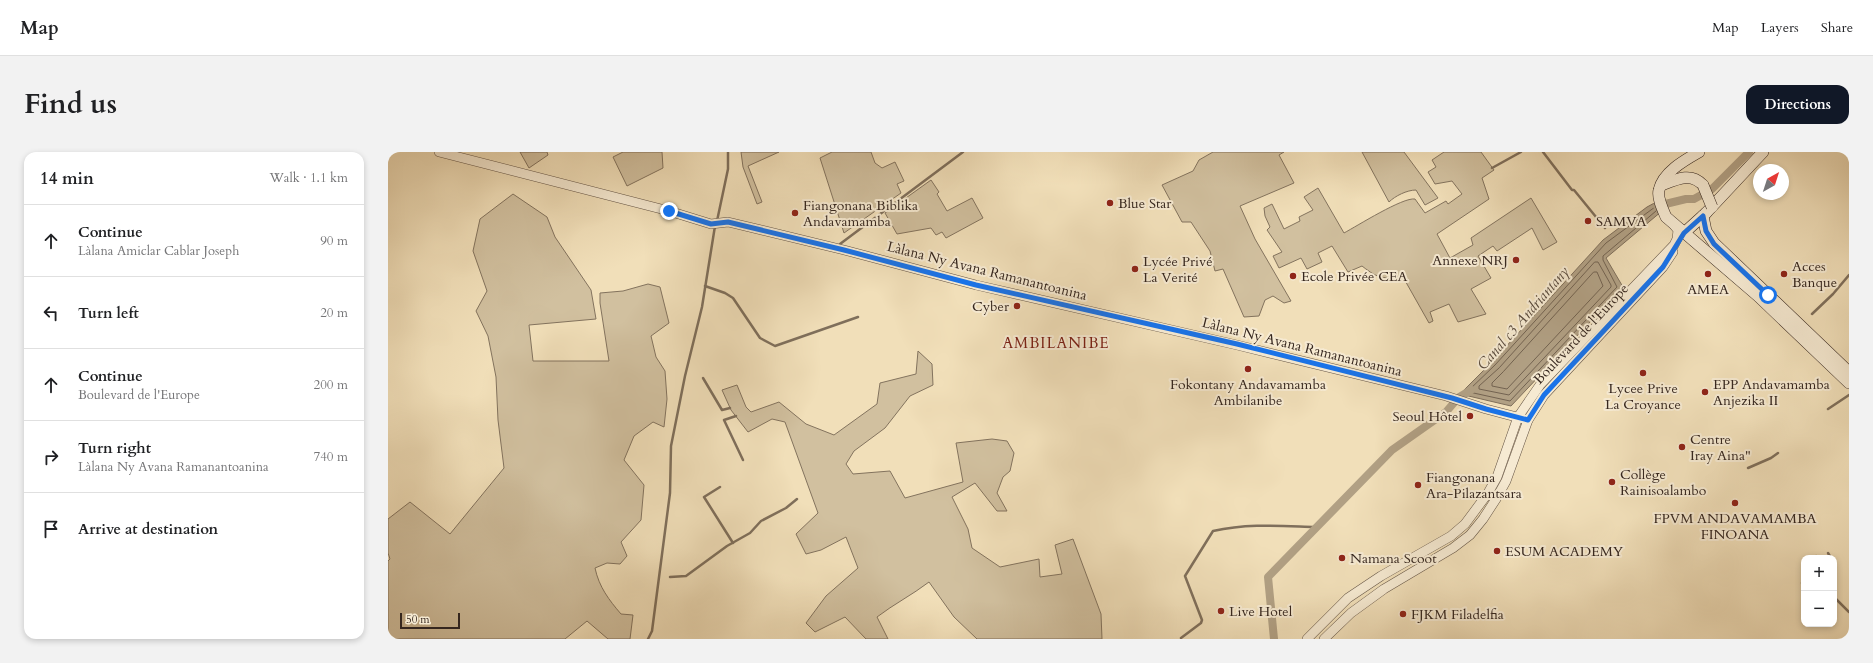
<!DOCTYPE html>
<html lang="en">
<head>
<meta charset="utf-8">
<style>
  :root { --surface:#fff; --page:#f2f2f2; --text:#202124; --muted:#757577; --line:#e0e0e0; --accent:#111827 }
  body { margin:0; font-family:Cardo,serif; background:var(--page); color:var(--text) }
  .controls { position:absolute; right:12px; bottom:12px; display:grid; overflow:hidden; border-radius:8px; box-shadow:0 2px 6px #0003 }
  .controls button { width:36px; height:36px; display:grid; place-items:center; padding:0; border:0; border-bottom:1px solid var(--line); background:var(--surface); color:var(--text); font:20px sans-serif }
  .compass { position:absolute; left:1365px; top:12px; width:36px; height:36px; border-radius:50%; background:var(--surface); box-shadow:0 2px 6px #0003; rotate:39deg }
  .scale { position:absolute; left:12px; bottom:10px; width:60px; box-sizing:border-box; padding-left:4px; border:2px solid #35261e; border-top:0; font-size:11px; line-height:14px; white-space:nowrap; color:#35261e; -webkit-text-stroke:3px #f6ead2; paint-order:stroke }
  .stop { position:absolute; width:12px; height:12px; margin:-9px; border:3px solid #1a73e8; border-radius:50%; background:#fff }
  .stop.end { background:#1a73e8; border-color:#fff; box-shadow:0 1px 4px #0008 }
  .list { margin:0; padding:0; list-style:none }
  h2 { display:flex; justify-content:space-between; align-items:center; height:52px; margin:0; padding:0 16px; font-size:17px }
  h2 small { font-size:13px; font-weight:400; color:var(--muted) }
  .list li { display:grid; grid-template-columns:26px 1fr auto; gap:12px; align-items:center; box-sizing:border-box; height:72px; padding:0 16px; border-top:1px solid var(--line) }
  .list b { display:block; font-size:15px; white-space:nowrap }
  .list p { margin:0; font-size:13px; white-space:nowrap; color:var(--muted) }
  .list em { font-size:13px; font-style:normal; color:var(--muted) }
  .icon { flex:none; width:22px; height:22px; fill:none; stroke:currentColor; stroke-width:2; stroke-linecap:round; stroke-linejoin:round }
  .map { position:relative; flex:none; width:1461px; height:487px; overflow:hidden; border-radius:12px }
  header { display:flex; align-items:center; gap:24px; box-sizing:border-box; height:56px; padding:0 20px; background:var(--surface); border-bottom:1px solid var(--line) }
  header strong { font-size:19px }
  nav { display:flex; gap:22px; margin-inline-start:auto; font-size:14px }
  .intro { display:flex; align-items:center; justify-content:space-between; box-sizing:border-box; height:96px; padding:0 24px }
  h1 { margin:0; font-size:28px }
  .button { padding:10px 18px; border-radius:12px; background:var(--accent); color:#fff; font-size:14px; font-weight:700 }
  main { display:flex; gap:24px; padding:0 24px }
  aside { flex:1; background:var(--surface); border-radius:12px; box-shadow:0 2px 6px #0003 }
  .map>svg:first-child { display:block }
</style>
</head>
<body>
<header>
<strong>Map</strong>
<nav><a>Map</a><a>Layers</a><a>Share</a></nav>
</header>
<div class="intro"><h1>Find us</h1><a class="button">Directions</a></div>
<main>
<aside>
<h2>14 min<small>Walk · 1.1 km</small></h2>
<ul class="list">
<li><svg class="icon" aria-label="ahead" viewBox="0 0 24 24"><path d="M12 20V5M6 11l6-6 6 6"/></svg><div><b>Continue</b><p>Làlana Amiclar Cablar Joseph</p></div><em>90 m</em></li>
<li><svg class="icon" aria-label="left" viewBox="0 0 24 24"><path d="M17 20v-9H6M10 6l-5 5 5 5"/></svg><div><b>Turn left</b></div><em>20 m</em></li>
<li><svg class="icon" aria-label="ahead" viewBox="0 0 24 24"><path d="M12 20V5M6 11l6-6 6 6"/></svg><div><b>Continue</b><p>Boulevard de l'Europe</p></div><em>200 m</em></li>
<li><svg class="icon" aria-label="right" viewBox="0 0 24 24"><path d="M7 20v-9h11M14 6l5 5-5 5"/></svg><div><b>Turn right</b><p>Làlana Ny Avana Ramanantoanina</p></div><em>740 m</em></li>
<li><svg class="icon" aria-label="arrive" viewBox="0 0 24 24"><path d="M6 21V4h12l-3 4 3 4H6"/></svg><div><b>Arrive at destination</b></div></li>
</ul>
</aside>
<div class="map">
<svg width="1461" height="487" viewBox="0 0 1461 487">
  <rect width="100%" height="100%" fill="#f1dfb9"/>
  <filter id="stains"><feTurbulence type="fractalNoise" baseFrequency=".005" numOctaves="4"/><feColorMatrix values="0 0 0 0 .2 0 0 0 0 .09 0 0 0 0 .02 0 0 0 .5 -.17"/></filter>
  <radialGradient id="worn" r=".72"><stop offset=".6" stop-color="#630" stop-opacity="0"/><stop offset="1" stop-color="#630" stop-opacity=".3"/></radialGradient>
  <g fill="#d1c09f" stroke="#83735e">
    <path d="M 132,0 L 159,0 L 160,3 L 141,16 Z"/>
    <path d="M 235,0 L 274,0 L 275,16 L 239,34 L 225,5 Z"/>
    <path d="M 353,0 L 391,0 L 360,14 L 374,50 L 369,52 L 355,15 Z"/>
    <path d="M 444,0 L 483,0 L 487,11 L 494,16 L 507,10 L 516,29 L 509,32 L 513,41 L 456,81 L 432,6 Z"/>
    <path d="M 825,0 L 896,0 L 891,3 L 906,31 L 852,54 L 867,87 L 903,149 L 896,151 L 885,144 L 877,148 L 871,164 L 856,165 L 835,117 L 827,119 L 822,99 L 803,70 L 794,70 L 774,33 L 805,19 L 811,8 Z"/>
    <path d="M 974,0 L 1016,0 L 1050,46 L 1037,53 L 1028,38 C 1019,38 1007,44 1001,50 Z"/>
    <path d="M 1056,0 L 1093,0 L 1106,18 L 1094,26 L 1101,47 L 1049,82 L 1062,106 L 1085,93 L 1083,86 L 1143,46 L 1169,90 L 1155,98 L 1144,76 L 1109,99 L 1105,94 L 1090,104 L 1103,126 L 1083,137 L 1098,162 L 1070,170 L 1061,152 L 1042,160 L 1045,169 L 1041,171 L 1015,125 C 994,126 992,128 974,114 L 960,120 L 944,94 L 930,101 L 934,110 L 919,117 L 913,106 L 891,116 L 885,104 L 894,100 L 879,78 L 882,75 L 877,64 L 876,56 L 884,52 L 896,77 L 912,69 L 911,65 L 925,58 L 916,45 L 930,36 L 956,81 C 969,74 1015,45 1027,47 L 1037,61 L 1058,49 L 1060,52 L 1074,42 L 1064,29 L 1047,32 L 1040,20 L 1048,15 L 1044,8 Z"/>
    <path d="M 543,28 L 551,40 L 549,42 L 559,59 L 584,46 L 595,66 L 558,86 L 554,80 L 548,83 L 543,76 L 509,82 L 497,61 Z"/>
    <path d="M 125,42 L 159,65 L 167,85 L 203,138 L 208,167 L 141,173 L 145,209 L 221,209 L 212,151 L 212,141 L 235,139 L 260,132 L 272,135 L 281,171 L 263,184 L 268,205 L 277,219 L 279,247 L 276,275 L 265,270 L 246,284 L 236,308 L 256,333 L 253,368 L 233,390 L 239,404 L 232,412 L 219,411 L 207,416 C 211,435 221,448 233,462 L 245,463 L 242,487 L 220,487 L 199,469 L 177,487 L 0,487 L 0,409 L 2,407 L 0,401 L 0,367 L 22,350 L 62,382 L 116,316 L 110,268 L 108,225 L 100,184 L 88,159 L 99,139 L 85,99 L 92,67 Z"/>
    <path d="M 530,199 L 544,212 L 545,233 L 522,244 L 497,276 L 466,299 L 458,312 L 465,322 L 502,319 L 517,346 L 575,330 L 568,291 L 604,287 L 619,289 L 626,301 L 622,319 L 615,325 L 609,341 L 619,359 L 609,359 L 587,331 L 564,345 L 580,377 L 584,396 L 612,415 L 651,407 L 652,425 L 674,422 L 667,393 L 685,387 L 713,462 L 714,487 L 589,487 L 566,465 L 541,430 C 524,443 506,452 489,465 L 500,487 L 478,487 L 457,465 L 427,480 L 418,471 L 438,444 L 470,416 L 458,385 L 433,398 L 418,402 L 408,382 L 430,361 L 397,270 L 384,267 L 360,280 L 343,258 L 334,238 L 349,233 L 358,255 L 363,260 L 391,250 L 418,272 L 446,283 L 489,252 L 492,231 L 528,222 Z"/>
  </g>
  <path fill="#b1a084" stroke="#7f6f5b" d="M 1272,48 L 1274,59 L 1218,106 L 1235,135 L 1123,254 L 1072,242 L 1104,210 L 1215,88 L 1259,55 Z"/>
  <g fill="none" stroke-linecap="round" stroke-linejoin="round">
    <g stroke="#736351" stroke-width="1">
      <path d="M 1267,55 L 1218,91 L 1107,213 L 1081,238 L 1081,240 L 1122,249 L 1229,135 L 1215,108 L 1215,104 L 1268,59"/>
      <path d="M 1207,110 L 1210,110 L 1223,133 L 1223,135 L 1121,243 L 1091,237 L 1091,234 L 1111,216 Z"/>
      <path d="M 1206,120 L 1209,120 L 1215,134 L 1119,237 L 1104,234 L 1104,231 L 1115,220 Z"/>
    </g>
    <g stroke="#7f6f5b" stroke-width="2.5">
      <path d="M 1155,0 L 1184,38 L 1186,38 L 1217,76"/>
      <path d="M 1104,16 L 1133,0"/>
      <path d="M 329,69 L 340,17 L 340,0"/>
      <path d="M 452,92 L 575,0"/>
      <path d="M 317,134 L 337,141 L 345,146 L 372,186 L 387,194 L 470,165"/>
      <path d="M 1424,162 L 1445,142 L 1461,123"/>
      <path d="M 315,226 L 334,258 L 342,256"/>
      <path d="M 1440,257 L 1461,243"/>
      <path d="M 348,264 L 336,268 L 355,308"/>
      <path d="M 1360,316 L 1383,306 L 1390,301"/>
      <path d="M 332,335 L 316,345 L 345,391"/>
      <path d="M 1440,401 L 1443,406"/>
      <path d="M 1428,404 L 1429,406"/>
      <path d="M 1446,412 L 1447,414"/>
      <path d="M 282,425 L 298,424 L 339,394 L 362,381 L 373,369 L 398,356 L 409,347"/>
      <path d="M 1414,431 L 1415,435"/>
      <path d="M 1446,445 L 1461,460"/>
      <path d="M 793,486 L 813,471 L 814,468 L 797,424 L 825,379 C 861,371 893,374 928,375"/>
      <path d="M 260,487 L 264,479 L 282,341 L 283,294 L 297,224 L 314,155 L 327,74"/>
    </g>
    <g stroke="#b1a084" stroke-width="8">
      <path d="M 1269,54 L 1298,47 L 1306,47 L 1324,37 L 1361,0"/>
      <path d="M 886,487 L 880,425 L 1004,298 L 1058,260 L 1070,246 L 1083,238"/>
    </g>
    <defs>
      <g id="tertiary">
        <path d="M 51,0 L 281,59 L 323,72 L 340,70 L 456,98 L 588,133 L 849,193 L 1058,244 L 1098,257 L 1140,268"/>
        <path d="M 919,487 L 960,446 L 993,424 L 1063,384 L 1077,372 L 1100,341 L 1109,325 L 1130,265 L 1152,233 L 1286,93 L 1289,87 L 1290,78 L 1285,72"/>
        <path d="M 936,487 L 963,461 L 996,437 L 1065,396 L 1082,383 L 1095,367 L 1108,347 L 1118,329 L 1140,268 L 1156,243 L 1275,115 L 1285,100"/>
      </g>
      <g id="secondary">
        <path d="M 1311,0 C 1297,8 1275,20 1271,38 C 1269,46 1275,58 1278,65 L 1370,144 L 1461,231"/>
        <path d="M 1274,33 C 1289,27 1303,20 1315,33"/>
        <path d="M 1318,61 L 1375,0"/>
        <path d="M 1315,64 L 1318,79 L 1326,91 L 1461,220"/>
        <path d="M 1296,81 L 1318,61"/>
      </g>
    </defs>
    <use href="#tertiary" stroke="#645445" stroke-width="10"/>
    <use href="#secondary" stroke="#35261e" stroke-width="12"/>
    <use href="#tertiary" stroke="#f6ead2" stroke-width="9"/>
    <use href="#secondary" stroke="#f6ead2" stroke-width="11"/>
    <defs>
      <path id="secondary-bridge" d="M 1315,33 L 1324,55"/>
    </defs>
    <use href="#secondary-bridge" stroke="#35261e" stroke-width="12" stroke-linecap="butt"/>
    <use href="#secondary-bridge" stroke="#f6ead2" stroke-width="11"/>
  </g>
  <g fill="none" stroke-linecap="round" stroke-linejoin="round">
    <path stroke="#1a73e8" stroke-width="5" d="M 281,59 L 323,72 L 340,70 L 456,98 L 588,133 L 849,192 L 1064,246 L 1098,257 L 1140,268 L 1156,243 L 1275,115 L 1296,81 L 1315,64 L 1318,79 L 1326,92 L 1380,143"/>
  </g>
  <g fill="#8f2418" stroke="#f6ead2" stroke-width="1.5">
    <circle cx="722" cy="51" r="4"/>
    <circle cx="407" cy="61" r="4"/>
    <circle cx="1200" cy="69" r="4"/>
    <circle cx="1128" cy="108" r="4"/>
    <circle cx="747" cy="117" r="4"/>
    <circle cx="1320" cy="122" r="4"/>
    <circle cx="1396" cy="122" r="4"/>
    <circle cx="905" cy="124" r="4"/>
    <circle cx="629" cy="154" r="4"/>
    <circle cx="860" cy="217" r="4"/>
    <circle cx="1255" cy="221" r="4"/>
    <circle cx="1317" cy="240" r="4"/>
    <circle cx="1082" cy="264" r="4"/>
    <circle cx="1294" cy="295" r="4"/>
    <circle cx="1224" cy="330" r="4"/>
    <circle cx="1030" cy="333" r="4"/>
    <circle cx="1347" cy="351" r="4"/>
    <circle cx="1109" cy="399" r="4"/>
    <circle cx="954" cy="406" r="4"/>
    <circle cx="833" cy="459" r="4"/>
    <circle cx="1015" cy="462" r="4"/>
  </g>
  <g text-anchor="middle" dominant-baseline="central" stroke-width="4" stroke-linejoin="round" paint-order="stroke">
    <g font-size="14" fill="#35261e" stroke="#f6ead2" text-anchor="start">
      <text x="730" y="51">Blue Star</text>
      <text x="415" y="53">Fiangonana Biblika<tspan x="415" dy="16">Andavamamba</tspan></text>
      <text x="1208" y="69">SAMVA</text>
      <text x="1120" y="108" text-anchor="end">Annexe NRJ</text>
      <text x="755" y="109">Lycée Privé<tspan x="755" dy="16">La Verité</tspan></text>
      <text x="1404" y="114">Acces<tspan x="1404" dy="16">Banque</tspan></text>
      <text x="913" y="124">Ecole Privée CEA</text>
      <text x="1320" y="137" text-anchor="middle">AMEA</text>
      <text x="621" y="154" text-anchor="end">Cyber</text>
      <text x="860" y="232" text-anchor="middle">Fokontany Andavamamba<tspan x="860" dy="16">Ambilanibe</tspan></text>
      <text x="1325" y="232">EPP Andavamamba<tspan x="1325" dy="16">Anjezika II</tspan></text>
      <text x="1255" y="236" text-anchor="middle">Lycee Prive<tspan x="1255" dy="16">La Croyance</tspan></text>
      <text x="1074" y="264" text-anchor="end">Seoul Hôtel</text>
      <text x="1302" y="287">Centre<tspan x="1302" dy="16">Iray Aina"</tspan></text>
      <text x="1232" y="322">Collège<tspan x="1232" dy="16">Rainisoalambo</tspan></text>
      <text x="1038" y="325">Fiangonana<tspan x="1038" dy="16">Ara-Pilazantsara</tspan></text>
      <text x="1347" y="366" text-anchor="middle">FPVM ANDAVAMAMBA<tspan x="1347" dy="16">FINOANA</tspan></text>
      <text x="1117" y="399">ESUM ACADEMY</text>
      <text x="962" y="406">Namana Scoot</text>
      <text x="841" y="459">Live Hotel</text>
      <text x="1023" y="462">FJKM Filadelfia</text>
    </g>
    <g font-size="14" fill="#35261e" stroke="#f6ead2">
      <text transform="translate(599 119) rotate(14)">Làlana Ny Avana Ramanantoanina</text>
      <text transform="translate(1193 182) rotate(-47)">Boulevard de l'Europe</text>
      <text transform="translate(914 195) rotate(14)">Làlana Ny Avana Ramanantoanina</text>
    </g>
    <g font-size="15" font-style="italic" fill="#5a4b3d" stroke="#f6ead2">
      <text transform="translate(1135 166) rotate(-49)">Canal c3 Andriantany</text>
    </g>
    <g font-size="15" letter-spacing="1" fill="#7a1f14" stroke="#f6ead2">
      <text x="668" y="191">AMBILANIBE</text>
    </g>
  </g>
  <rect width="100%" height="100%" filter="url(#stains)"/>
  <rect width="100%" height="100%" fill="url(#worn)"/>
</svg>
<div class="controls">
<button>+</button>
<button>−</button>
</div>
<svg class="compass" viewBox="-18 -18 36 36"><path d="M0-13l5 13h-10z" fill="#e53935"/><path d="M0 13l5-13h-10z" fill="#757577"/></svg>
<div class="scale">50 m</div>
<div class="stop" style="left:1380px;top:143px"></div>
<div class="stop end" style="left:281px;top:59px"></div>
</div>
</main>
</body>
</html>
